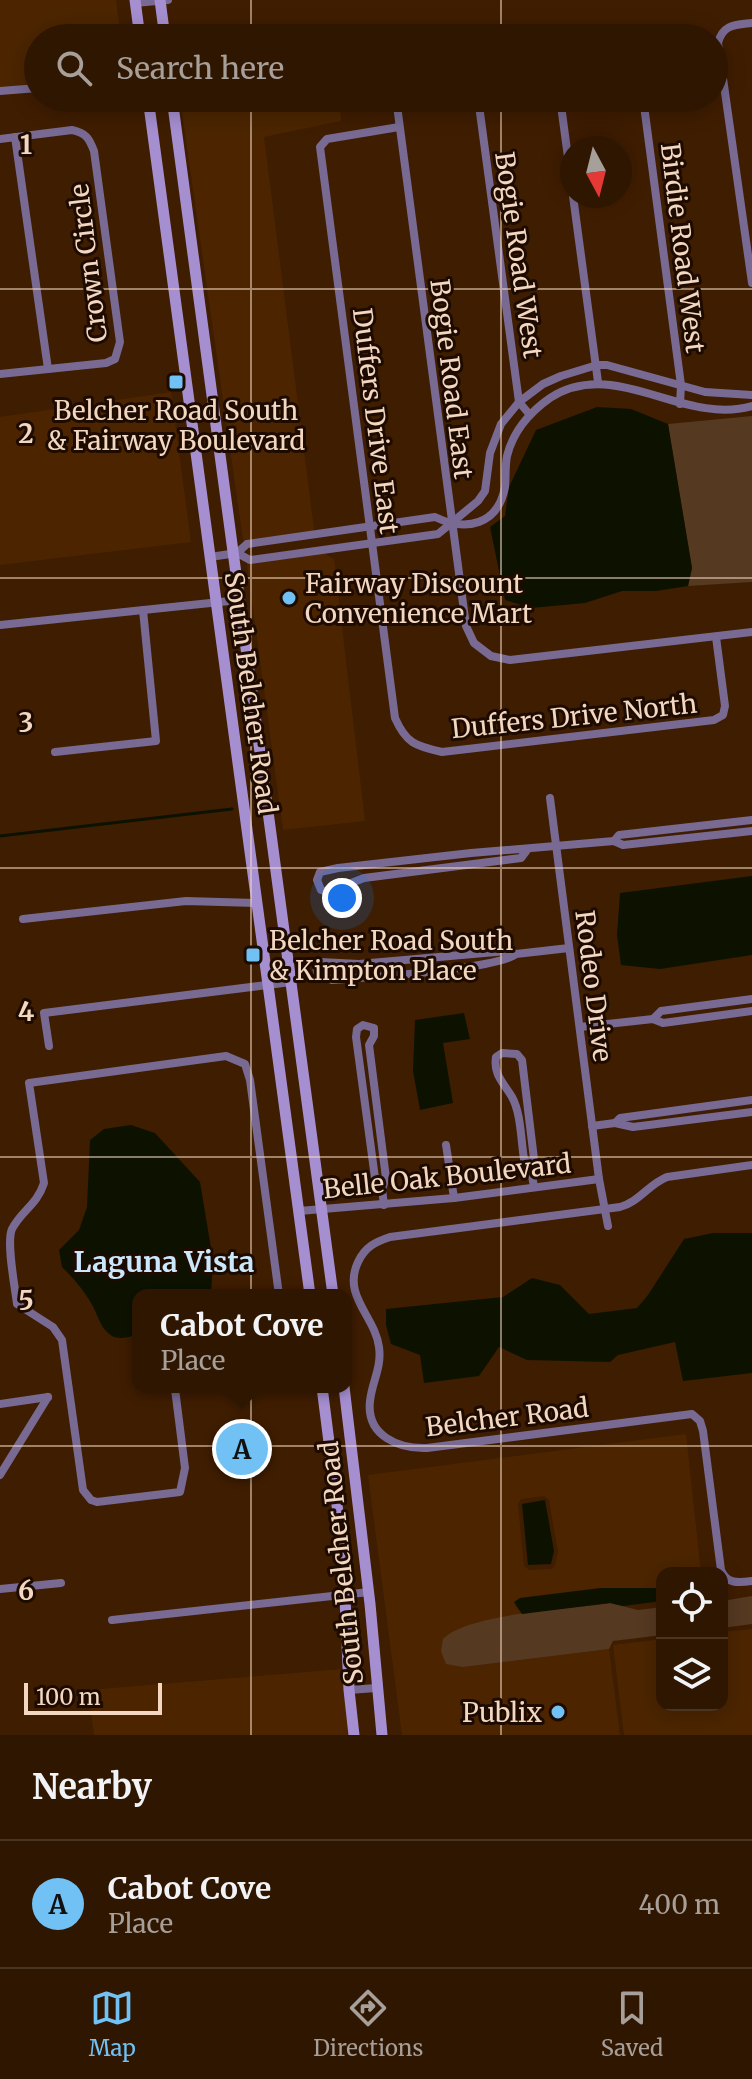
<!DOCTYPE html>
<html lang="en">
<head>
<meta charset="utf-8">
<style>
  :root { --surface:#2f1600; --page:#371f0a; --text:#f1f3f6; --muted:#a79f99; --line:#4a3522; --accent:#72c1f5 }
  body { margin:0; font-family:Merriweather,serif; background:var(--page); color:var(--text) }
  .controls { position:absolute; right:24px; bottom:24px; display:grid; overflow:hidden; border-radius:16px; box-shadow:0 4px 20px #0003 }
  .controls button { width:72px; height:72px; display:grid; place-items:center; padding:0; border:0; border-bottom:2px solid var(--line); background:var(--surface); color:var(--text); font:40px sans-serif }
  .compass { position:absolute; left:560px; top:136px; width:72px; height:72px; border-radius:50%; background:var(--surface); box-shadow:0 4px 20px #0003; rotate:173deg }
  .scale { position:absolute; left:24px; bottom:20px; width:138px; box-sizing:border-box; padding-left:8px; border:4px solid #f3d7c1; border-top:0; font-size:22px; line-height:28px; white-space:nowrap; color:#f3d7c1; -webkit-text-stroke:6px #1d0b00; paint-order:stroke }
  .you { position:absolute; left:342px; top:898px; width:28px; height:28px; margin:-20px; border:6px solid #fff; border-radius:50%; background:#1a73e8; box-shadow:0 0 0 12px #1a73e833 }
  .badge { display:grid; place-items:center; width:52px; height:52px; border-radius:50%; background:var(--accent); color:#111; font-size:26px; font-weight:700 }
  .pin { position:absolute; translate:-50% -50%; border:4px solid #fff; box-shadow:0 2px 8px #0006 }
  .popup { position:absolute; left:132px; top:1289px; width:220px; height:104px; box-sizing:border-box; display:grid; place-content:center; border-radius:16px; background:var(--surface); filter:drop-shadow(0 2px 6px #0005); font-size:26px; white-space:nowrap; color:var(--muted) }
  .popup b { font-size:30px; color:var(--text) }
  .popup::after { content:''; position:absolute; left:50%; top:100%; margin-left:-16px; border:16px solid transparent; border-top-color:var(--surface) }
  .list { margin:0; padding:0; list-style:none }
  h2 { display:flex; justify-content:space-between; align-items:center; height:104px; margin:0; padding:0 32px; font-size:34px }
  h2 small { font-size:26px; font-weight:400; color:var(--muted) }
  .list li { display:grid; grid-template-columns:52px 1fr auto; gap:24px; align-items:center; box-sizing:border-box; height:128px; padding:0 32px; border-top:2px solid var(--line) }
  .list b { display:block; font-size:30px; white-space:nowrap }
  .list p { margin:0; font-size:26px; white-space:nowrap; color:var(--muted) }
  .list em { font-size:26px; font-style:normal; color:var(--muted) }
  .icon { flex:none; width:44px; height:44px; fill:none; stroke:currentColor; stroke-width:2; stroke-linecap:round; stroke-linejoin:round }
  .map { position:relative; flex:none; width:752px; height:1735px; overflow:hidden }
  .search { position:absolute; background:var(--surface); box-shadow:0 4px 20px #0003; left:24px; right:24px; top:24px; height:88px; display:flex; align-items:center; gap:20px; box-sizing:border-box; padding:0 28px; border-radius:44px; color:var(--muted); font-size:30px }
  .sheet { height:232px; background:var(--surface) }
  nav { display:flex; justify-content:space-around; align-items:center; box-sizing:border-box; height:112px; border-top:2px solid var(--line); background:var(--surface); font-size:22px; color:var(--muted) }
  nav a { display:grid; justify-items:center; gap:4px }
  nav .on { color:var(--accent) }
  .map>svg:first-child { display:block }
</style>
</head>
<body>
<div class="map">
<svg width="752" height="1735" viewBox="0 0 752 1735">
  <rect width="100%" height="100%" fill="#3f1d00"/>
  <g fill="#4c2500" fill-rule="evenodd">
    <path d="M 0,0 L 116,0 L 121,38 L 38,38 L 38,90 L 0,94 Z"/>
    <path d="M 180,98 L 339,98 L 341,121 L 264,137 L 315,537 L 244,547 Z"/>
    <path d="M 171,392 L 191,542 L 0,565 L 0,417 Z"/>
    <path d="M 317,549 L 334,559 L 365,821 L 283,830 L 246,557 Z"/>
    <path d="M 686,1434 L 701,1573 L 662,1573 L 662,1588 L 601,1588 L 520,1598 L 515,1605 L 522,1614 L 478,1623 L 463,1667 L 609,1649 L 620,1735 L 402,1735 L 368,1475 ZM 544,1496 L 549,1500 L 558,1552 L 555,1565 L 552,1569 L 529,1570 L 524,1566 L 518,1504 L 521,1499 Z"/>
    <path d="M 752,1629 L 752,1735 L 624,1735 L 613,1645 L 662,1639 L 662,1705 L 722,1705 L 722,1632 Z"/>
    <path d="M 343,1669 L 349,1735 L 94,1735 L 88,1690 Z"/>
  </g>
  <g fill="#563921">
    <path d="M 752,416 L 752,582 L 688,586 L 692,568 L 668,424 Z"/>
    <path d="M 752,1596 L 752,1624 L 722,1628 L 722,1601 Z"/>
    <path d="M 610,1603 L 638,1610 L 662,1607 L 662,1635 L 613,1641 L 609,1649 L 463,1667 L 446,1664 L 441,1651 L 443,1639 C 468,1613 573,1609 610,1603 Z"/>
  </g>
  <g fill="#0d1200">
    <path d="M 597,407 L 631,409 L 668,424 L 692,568 L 688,586 L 656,591 L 622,591 L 585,603 L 531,608 L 505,600 L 490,527 L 505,516 L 509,487 L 536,430 Z"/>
    <path d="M 752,876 L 752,955 L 660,969 L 621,965 L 617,935 L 620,893 Z"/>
    <path d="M 464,1013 L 470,1039 L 443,1043 L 453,1103 L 420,1110 L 413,1071 L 415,1020 Z"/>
    <path d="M 131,1125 L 155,1133 L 200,1182 L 213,1260 L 211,1295 L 138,1295 L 138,1334 C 130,1337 121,1340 112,1336 C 100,1329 98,1314 91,1303 C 83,1289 73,1278 62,1267 L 59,1250 L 79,1230 L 87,1207 L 90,1140 L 104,1129 Z"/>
    <path d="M 713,1233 L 752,1233 L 752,1373 L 683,1381 L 675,1342 L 618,1355 L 610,1362 L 527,1360 L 499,1347 L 479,1376 L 424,1383 L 420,1355 L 391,1344 L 386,1325 L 386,1309 L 503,1297 L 532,1278 L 560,1285 L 589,1314 L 637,1308 L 648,1295 L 684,1239 Z"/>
    <path d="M 545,1500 L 554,1551 L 551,1564 L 528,1565 L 522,1504 Z"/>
    <path d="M 601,1588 L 662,1588 L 662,1601 L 623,1606 L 610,1603 L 522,1614 L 514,1602 L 520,1598 Z"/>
  </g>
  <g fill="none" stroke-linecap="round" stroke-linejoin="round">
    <path stroke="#0d1200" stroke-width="3" d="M 0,836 L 232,809"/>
    <g stroke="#786a93" stroke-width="8">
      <path d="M 135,3 L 168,0"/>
      <path d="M 752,23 C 735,25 723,24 718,43 L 752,283"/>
      <path d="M 580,38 L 617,33 L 631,38"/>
      <path d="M 0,91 L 38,88"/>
      <path d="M 396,98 L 466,626 L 474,643 L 491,656 L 510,660 L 752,632"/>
      <path d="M 478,98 L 519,402 L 530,415"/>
      <path d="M 560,98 L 572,187"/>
      <path d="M 643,98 L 681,385 L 680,404"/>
      <path d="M 399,127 L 327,139 L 320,147 L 395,718 C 406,743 415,746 442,752 L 714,720 L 723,715 L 725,706 L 716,637"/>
      <path d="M 15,137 L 48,369"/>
      <path d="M 0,139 L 72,130 C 86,133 89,138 94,151 L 120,342 L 115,359 L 106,363 L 0,374"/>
      <path d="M 573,196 L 598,382"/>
      <path d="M 237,553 L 247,544 L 435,517 C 466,532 498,525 505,487 C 506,477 505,466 507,456 C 513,432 530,412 550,398 C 615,356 683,426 752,406"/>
      <path d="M 210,557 L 237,553 L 250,560 L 438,534 L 478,501 L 485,491 L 490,453 L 501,424 L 519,402 L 543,384 L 561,376 L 597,365 L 607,365 L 705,392 L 752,395"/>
      <path d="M 0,625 L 239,600"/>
      <path d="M 55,752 L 156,741 L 143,610"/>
      <path d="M 550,798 L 599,1179 L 608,1226"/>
      <path d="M 614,841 L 619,835 L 752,820"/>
      <path d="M 527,850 L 521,858 L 364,878 L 328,892 L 321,890 L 317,880 L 320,872 L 338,868 L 471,853 L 614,841 L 623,845 L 752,831"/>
      <path d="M 23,919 L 186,901 L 258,903"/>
      <path d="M 516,954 C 497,969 363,978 332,980 L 318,975 L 316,967 L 320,962 L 359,964 L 507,951 L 516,954 L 569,948"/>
      <path d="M 653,1019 L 661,1011 L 752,999"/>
      <path d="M 580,1027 L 653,1019 L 663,1023 L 752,1011"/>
      <path d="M 49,1046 L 44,1013 L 291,982"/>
      <path d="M 615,1123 L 633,1127 L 752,1112"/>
      <path d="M 592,1126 L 615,1123 L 620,1118 L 752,1100"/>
      <path d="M 446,1145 L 454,1198"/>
      <path d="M 530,1164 L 524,1159 C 521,1141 521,1113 512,1097 C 504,1083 493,1075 496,1057 L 502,1053 L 517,1054 L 522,1060 L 534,1159 L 530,1164 L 534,1187"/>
      <path d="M 752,1165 L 667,1177 C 649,1184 639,1202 620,1207 L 390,1237 C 375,1242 365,1247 358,1262 C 342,1296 375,1316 379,1347 C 382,1367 372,1382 370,1401 C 366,1436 399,1449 427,1448 L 692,1414 L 700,1421 L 703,1431 L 721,1570 C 727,1584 738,1583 752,1581"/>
      <path d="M 382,1189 L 375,1178 L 356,1037 L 357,1029 L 363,1025 L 374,1028 L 374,1036 L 369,1045 L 386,1178 L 382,1189 L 384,1205"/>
      <path d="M 299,1211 L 454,1198 L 599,1179"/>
      <path d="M 177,1387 L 175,1389 L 185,1468 L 180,1492 L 97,1502 L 91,1500 L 83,1490 L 62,1340 L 53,1327 L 17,1304 C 15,1287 6,1242 12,1229 C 22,1210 37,1205 44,1183 L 29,1083 L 226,1056 L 245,1064 L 250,1080 L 279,1295"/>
      <path d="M 0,1404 L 48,1397"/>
      <path d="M 0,1475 L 48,1397"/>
      <path d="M 0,1589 L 61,1583"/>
      <path d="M 112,1620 L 369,1592"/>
      <path d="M 349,1690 L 376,1688"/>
    </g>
    <g stroke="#a68fd1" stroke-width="11">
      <path d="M 135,0 L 140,38"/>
      <path d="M 160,0 L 165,38"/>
      <path d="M 148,98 L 310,1295"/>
      <path d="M 172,98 L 333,1295"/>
      <path d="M 322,1387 L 343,1552 L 349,1690 L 354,1735"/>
      <path d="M 344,1387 L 370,1604 L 382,1735"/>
    </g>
  </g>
  <path fill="none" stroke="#f3d7c1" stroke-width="2" stroke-opacity="0.55" d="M 251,0 L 251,38M 501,0 L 501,38M 251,98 L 251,1735M 501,98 L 501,1735M 0,289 L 752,289M 0,578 L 752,578M 0,868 L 752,868M 0,1157 L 752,1157M 0,1446 L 752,1446"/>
  <g fill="#72c1f5" stroke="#1d0b00" stroke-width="3">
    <rect x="168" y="374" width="16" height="16" rx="4"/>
    <circle cx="289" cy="598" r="8"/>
    <rect x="245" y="947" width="16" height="16" rx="4"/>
    <circle cx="558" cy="1712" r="8"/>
  </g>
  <g text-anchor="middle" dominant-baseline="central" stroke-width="6" stroke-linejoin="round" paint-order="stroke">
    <g font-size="26" fill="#f3d7c1" stroke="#1d0b00">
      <text transform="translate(683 248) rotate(83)">Birdie Road West</text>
      <text transform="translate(519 255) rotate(82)">Bogie Road West</text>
      <text transform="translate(88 263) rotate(-97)">Crown Circle</text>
      <text transform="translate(452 379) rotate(83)">Bogie Road East</text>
      <text transform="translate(376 421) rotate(83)">Duffers Drive East</text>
      <text transform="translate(251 693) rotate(82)">South Belcher Road</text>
      <text transform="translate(574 716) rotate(-6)">Duffers Drive North</text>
      <text transform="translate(594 986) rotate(83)">Rodeo Drive</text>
      <text transform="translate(447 1176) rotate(-6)">Belle Oak Boulevard</text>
      <text transform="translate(507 1417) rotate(-7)">Belcher Road</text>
      <text transform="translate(341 1563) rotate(-96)">South Belcher Road</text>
    </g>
    <g font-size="26" fill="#f3d7c1" stroke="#1d0b00" text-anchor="start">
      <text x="176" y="410" text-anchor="middle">Belcher Road South<tspan x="176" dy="30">&amp; Fairway Boulevard</tspan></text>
      <text x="305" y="583">Fairway Discount<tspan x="305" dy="30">Convenience Mart</tspan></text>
      <text x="269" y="940">Belcher Road South<tspan x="269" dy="30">&amp; Kimpton Place</tspan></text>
      <text x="542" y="1712" text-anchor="end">Publix</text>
    </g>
    <g font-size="28" font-weight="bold" fill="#cbe7fb" stroke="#1d0b00">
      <text x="164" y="1262">Laguna Vista</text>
    </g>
  </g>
  <g font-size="26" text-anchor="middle" font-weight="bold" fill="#f3d7c1" stroke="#1d0b00" stroke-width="6" stroke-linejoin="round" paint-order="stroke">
    <text x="26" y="154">1</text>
    <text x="26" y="443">2</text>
    <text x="26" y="732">3</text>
    <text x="26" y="1021">4</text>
    <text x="26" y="1310">5</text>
    <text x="26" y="1600">6</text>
  </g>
</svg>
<div class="controls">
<button><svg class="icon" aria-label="locate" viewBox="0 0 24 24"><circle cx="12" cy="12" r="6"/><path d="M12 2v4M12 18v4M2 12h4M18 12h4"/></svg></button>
<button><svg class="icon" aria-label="layers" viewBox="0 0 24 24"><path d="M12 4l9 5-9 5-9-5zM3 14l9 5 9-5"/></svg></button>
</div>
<svg class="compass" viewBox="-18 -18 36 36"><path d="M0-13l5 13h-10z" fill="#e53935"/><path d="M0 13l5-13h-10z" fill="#a79f99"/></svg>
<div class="scale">100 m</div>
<div class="you"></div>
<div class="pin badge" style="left:242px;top:1449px">A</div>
<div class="popup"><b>Cabot Cove</b>Place</div>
<div class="search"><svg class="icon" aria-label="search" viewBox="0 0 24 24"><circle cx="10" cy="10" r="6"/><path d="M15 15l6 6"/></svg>Search here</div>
</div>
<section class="sheet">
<h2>Nearby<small></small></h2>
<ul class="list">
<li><span class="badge">A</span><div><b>Cabot Cove</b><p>Place</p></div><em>400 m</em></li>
</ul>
</section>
<nav>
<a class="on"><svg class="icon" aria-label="map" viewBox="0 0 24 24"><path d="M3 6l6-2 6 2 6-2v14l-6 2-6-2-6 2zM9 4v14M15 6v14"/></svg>Map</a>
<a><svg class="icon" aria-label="directions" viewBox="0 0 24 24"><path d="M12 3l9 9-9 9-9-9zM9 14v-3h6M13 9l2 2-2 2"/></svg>Directions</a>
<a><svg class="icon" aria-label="saved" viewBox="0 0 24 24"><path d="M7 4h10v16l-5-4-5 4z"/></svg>Saved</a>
</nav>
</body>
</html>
